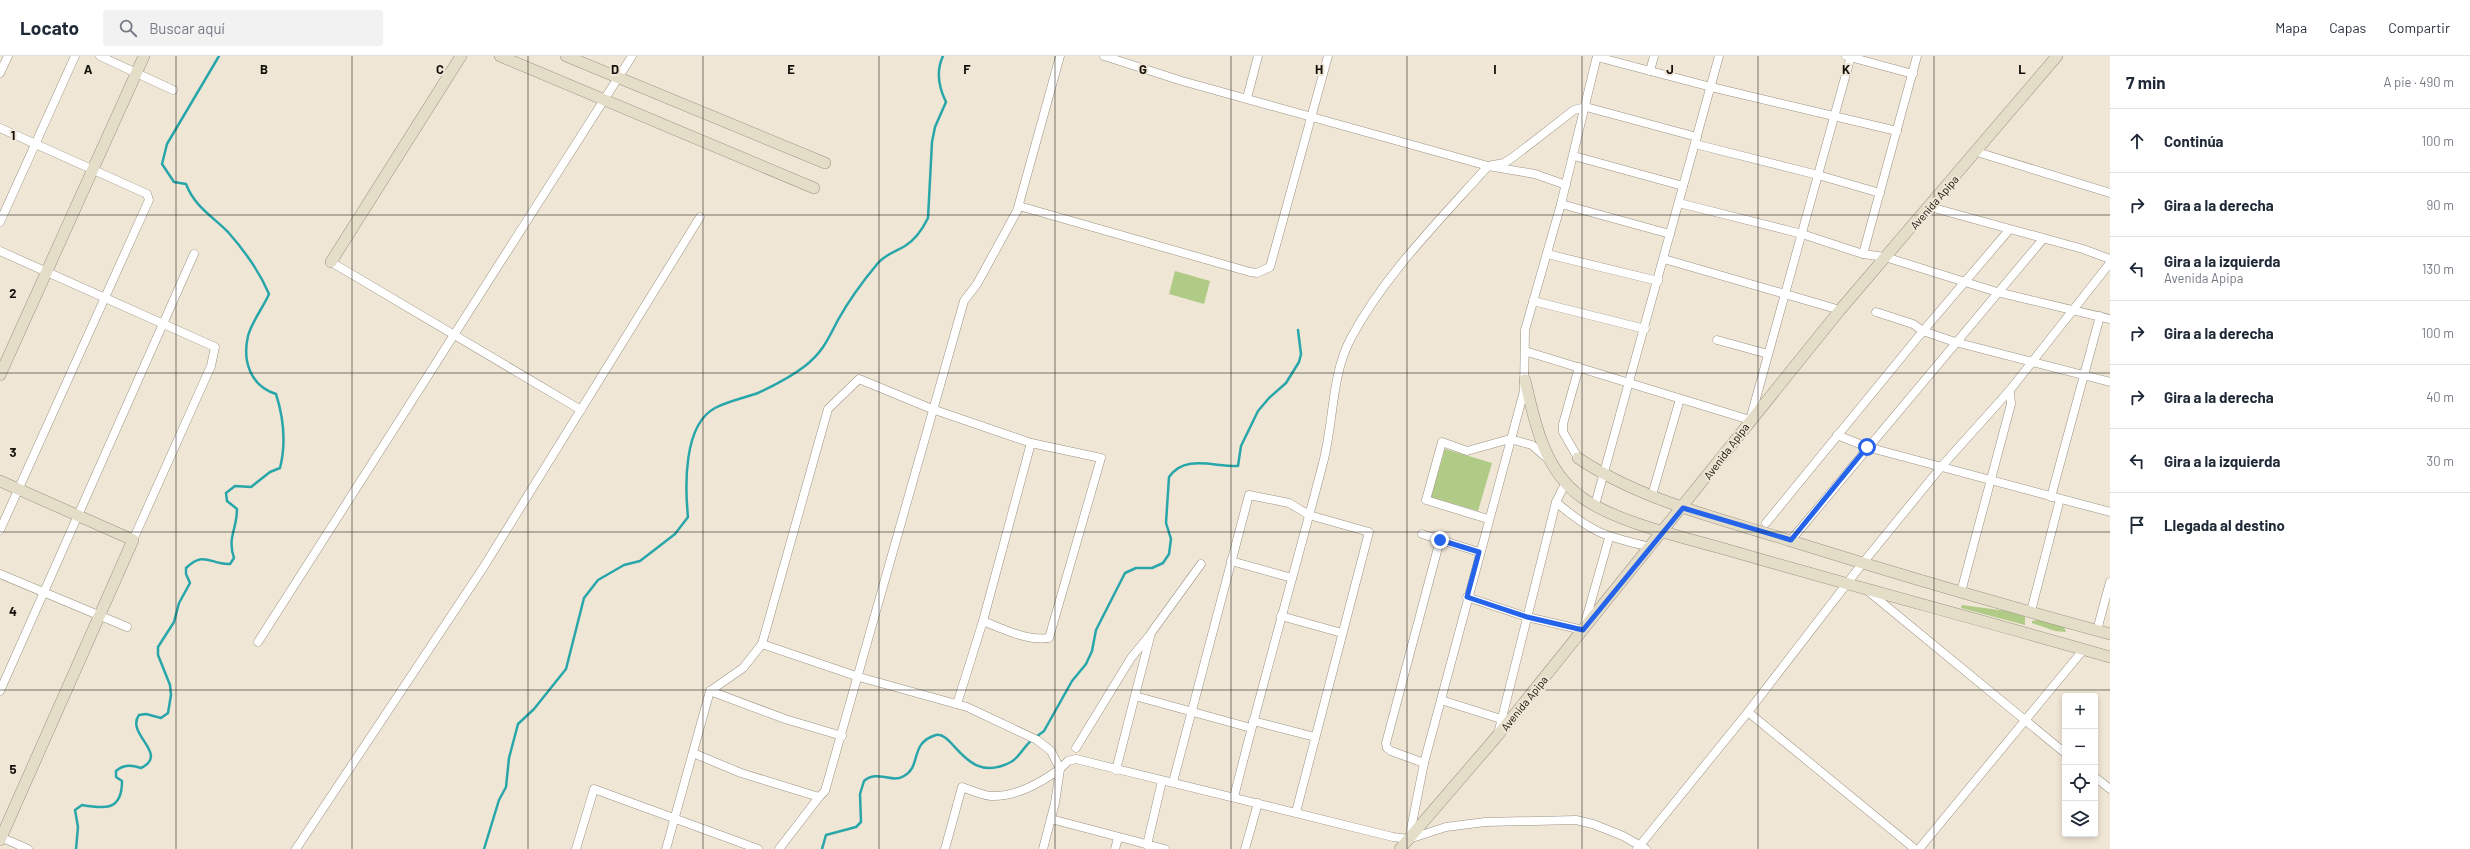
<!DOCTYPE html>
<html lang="es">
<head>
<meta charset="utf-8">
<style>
  :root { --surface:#fff; --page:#f2f2f3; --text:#1f2937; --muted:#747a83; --line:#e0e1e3 }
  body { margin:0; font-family:Barlow,sans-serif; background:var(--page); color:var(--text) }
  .controls { position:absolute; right:12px; bottom:12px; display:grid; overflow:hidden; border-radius:4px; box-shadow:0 2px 6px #0003 }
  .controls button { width:36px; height:36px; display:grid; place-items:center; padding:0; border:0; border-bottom:1px solid var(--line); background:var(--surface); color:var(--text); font:20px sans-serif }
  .stop { position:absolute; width:12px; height:12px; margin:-9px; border:3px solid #2563eb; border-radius:50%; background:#fff }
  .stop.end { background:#2563eb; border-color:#fff; box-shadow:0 1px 4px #0008 }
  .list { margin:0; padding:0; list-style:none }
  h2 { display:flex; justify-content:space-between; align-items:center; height:52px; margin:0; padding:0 16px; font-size:17px }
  h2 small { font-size:13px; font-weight:400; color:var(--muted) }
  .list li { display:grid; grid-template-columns:26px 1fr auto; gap:12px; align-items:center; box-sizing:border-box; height:64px; padding:0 16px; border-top:1px solid var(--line) }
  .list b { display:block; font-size:15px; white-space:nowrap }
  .list p { margin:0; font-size:13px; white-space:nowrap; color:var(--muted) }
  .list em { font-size:13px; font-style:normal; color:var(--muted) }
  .icon { flex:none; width:22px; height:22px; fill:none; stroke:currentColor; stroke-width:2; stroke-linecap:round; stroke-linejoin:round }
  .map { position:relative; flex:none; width:2110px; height:793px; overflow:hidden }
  header { display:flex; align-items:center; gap:24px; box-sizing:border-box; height:56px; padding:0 20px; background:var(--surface); border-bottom:1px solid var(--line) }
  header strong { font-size:19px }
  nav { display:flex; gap:22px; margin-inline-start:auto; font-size:14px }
  .search { width:280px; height:36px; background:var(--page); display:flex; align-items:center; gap:10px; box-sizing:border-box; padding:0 14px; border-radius:4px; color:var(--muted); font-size:15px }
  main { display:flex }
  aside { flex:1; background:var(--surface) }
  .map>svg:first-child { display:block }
</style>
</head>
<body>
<header>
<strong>Locato</strong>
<div class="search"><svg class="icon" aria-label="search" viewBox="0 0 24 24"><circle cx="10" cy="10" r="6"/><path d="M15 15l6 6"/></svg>Buscar aquí</div>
<nav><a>Mapa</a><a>Capas</a><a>Compartir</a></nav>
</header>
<main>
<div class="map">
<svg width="2110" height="793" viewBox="0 0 2110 793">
  <rect width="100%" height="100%" fill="#f0e6d6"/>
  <g fill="#afcb85">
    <path d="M 1175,215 L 1210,225 L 1204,248 L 1169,238 Z"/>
    <path d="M 1445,393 L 1492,407 L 1478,455 L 1431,441 Z"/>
    <path d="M 1962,549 L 2014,556 L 2025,561 L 2025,569 L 1961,552 Z"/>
    <path d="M 2038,564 L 2064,571 L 2066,576 L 2055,575 L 2032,567 L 2032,565 Z"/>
  </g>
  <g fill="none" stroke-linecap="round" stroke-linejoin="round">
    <g stroke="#29a6aa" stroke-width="2.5">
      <path d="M 1036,681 L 1044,675 L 1072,625 L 1086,608 L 1092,595 L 1096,574 L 1125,517 L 1136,512 L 1152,512 L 1163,507 L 1169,498 L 1171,483 L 1166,467 L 1169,421 C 1185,398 1214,411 1238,410 L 1241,390 L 1258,355 L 1269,342 L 1286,327 L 1299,306 L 1301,298 L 1298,274"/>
      <path d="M 76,793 L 78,771 L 75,754 L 82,749 C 105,753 122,755 122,725 L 116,721 L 116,715 C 124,708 132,709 141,712 C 170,698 125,678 139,659 L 146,658 L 161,662 L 168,657 L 171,639 L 170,629 L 158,599 L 158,591 L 174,566 L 179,547 L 190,527 L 186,518 L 186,512 C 205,494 210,509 230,508 L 234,502 C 227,481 237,474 237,453 L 227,445 L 226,437 L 235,430 L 251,431 L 270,416 L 280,412 C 286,388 284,363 276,338 C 251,330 242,306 248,280 C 252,265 263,252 269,238 C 260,217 243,193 228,176 C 211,159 195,151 186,128 L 174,126 L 162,108 L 167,88 L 219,0"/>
      <path d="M 484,793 L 499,744 L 506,731 L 509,702 L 518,668 L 534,653 L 566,613 L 584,542 L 598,524 L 624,509 L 640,505 L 653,495 L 675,478 L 688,461 C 685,431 683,369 715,352 C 728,345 744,342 758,337 C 773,330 791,321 805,310 C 823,296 828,283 838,264 C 849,244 863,225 878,207 C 886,198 895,196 905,190 C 915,184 923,172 928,162 L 932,86 L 935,71 L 946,46 C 939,32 936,15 943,0"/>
      <path d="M 822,793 L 826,779 L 856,771 L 861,766 L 860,738 L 864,725 C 877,713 892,728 904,720 C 922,710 909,687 936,679 C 954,675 966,730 1011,706 C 1020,701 1024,690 1032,684"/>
    </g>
    <defs>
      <g id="street">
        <path d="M 100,0 L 173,34"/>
        <path d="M 1104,0 L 1182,25 L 1488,110 L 1535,118 L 1566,129"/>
        <path d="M 1846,0 L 1913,18"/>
        <path d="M 1597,1 L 1711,31 L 1897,75"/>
        <path d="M 1650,15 L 1654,0"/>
        <path d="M 0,17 L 8,0"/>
        <path d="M 1247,42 L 1258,0"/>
        <path d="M 0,72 L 147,138 L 149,144 L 0,474"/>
        <path d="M 1695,88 L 1818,119 L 1880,137"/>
        <path d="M 1977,96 L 2110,137"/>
        <path d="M 1574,100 L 1683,130"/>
        <path d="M 1679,147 L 1802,178 L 1863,198 L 1885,201 L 1997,236 L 2110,263"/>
        <path d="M 1561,148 L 1670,178"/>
        <path d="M 1019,150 L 1250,216 L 1257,217 L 1270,211 L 1328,0"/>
        <path d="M 1930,151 L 2083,193 L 2110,203"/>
        <path d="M 0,166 L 75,0"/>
        <path d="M 0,195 L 215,291 L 211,310 L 133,484"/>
        <path d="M 1547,198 L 1658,225"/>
        <path d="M 1863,198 L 1917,0"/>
        <path d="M 1664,203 L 1840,254"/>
        <path d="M 331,206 L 581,354"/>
        <path d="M 1533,245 L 1645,273"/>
        <path d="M 1876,256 L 1913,268 L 1923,275 L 1955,286 L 2110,326"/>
        <path d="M 1717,284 L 1768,298"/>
        <path d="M 1525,295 L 1750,364 L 1851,0"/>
        <path d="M 1837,379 L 1867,391 L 2110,456"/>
        <path d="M 1578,402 L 1563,376 L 1563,368 L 1579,311"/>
        <path d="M 1652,439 L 1680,343"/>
        <path d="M 2051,441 L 2100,260"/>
        <path d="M 1556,446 C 1592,477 1606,481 1651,491"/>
        <path d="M 1595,449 L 1719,0"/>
        <path d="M 1488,463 L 1426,444 L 1442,386 L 1467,395 L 1510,383 L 1532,389 L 1548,403"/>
        <path d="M 1766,467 L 1923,275 L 2009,174"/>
        <path d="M 1422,478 L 1479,496"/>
        <path d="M 1791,484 L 2043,183"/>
        <path d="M 1231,505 L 1292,522"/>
        <path d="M 0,518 L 127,571"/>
        <path d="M 1868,535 L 2065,697"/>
        <path d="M 1961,536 L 2011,348 L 2010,334"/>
        <path d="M 1467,541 L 1527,561 L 1583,574 L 1609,482"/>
        <path d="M 2031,555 L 2060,443"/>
        <path d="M 1281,560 L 1342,577"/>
        <path d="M 2097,574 L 2110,526"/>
        <path d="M 258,586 L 632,0"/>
        <path d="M 762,588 L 859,621 L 967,651 L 1037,684 L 1051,695 L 1060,713 C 1040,727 1016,741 991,740 C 981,739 971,734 962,731 L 945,793"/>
        <path d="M 0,635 L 194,198"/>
        <path d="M 710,635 L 785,663 L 842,680"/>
        <path d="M 1135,640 L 1251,672"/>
        <path d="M 1441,644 L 1501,663"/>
        <path d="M 957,648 L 983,565 L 1031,387"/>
        <path d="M 1748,656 L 1915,793"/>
        <path d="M 1253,665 L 1315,681"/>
        <path d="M 1498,678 L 1556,446 L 1566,426"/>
        <path d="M 1076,692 L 1131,602 L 1149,580"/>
        <path d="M 693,697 L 741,717 L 819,741 L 825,735 L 964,245 L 977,228 L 1017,155 L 1060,0"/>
        <path d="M 1424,707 L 1391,695 L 1387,692 L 1386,687 L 1440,484"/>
        <path d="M 1116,714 L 1151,577 L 1201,508"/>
        <path d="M 2095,721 L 2110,733"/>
        <path d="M 1173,726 L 1249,439 L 1289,447 L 1309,459 L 1369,476 L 1296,756"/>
        <path d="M 1234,741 C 1262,629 1294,518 1323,407 C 1334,366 1331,319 1351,282 C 1385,218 1440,164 1488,110 L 1504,107 L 1512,102 L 1574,54 L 1586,51 L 1697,81"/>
        <path d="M 1051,763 L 1165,793"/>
        <path d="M 0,781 L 28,793"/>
        <path d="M 1409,783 L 1424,707 L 1524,335 L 1525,274 L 1561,148 L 1597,0"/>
        <path d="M 1147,789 L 1162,725"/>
        <path d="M 296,793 L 483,512 L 700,161"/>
        <path d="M 576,793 L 594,733 L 758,793"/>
        <path d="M 666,793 L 710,635 L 743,612 L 762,588 L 828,353 L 859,323 L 932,353 L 1031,387 L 1101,402 L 1049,582 C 1027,585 1003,573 983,565"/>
        <path d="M 779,793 L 819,741"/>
        <path d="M 1043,793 L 1055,747 L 1060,713 L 1068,705 L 1076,703 L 1393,781 L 1409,783 L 1446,771 L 1485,766 L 1576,764 L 1593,768 L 1623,780 L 1646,793"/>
        <path d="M 1115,793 L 1118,782"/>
        <path d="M 1245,793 L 1258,747"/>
        <path d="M 1637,793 L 1748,656 L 1862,508 L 1941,411 L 2010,334 L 2110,207"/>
        <path d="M 1919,793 L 2084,593"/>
      </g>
      <g id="secondary">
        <path d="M 500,0 L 814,132"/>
        <path d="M 566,0 L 825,107"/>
        <path d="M 331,206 L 461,0"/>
        <path d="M 0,319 L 144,0"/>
        <path d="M 1525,324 C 1534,364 1544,414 1580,440 C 1615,467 1691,483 1735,496 C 1859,532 1985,565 2110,601"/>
        <path d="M 1578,402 C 1642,445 1719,462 1791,485 C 1897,518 2003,549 2110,578"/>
        <path d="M 0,425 L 133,484 L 0,784"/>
        <path d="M 1400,793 L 1498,679 L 1840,254 L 2057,0"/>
      </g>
    </defs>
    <use href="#street" stroke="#9c9283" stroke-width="9"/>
    <use href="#secondary" stroke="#9c9283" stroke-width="12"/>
    <use href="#street" stroke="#fff" stroke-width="8"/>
    <use href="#secondary" stroke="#e4ddc8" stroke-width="11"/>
  </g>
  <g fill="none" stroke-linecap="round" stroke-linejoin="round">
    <path stroke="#2563eb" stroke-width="5" d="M 1440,484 L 1479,496 L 1467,541 L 1527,561 L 1583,574 L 1683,452 L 1791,484 L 1867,391"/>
  </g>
  <path fill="none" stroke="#14110b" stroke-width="1" stroke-opacity="0.55" d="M 176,0 L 176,793M 352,0 L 352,793M 528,0 L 528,793M 703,0 L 703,793M 879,0 L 879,793M 1055,0 L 1055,793M 1231,0 L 1231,793M 1407,0 L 1407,793M 1582,0 L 1582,793M 1758,0 L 1758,793M 1934,0 L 1934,793M 0,159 L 2110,159M 0,317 L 2110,317M 0,476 L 2110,476M 0,634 L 2110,634"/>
  <g text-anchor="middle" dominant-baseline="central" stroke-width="4" stroke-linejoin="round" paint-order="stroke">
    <g font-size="11" fill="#14110b" stroke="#f0e6d6">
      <text transform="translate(1934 146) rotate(-49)">Avenida Apipa</text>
      <text transform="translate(1726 395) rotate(-53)">Avenida Apipa</text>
      <text transform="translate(1524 647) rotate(-51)">Avenida Apipa</text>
    </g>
  </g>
  <g font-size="13" text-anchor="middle" font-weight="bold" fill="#14110b" stroke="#f0e6d6" stroke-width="4" stroke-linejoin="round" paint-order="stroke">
    <text x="88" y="18">A</text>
    <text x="264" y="18">B</text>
    <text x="440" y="18">C</text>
    <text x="615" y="18">D</text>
    <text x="791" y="18">E</text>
    <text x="967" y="18">F</text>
    <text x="1143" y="18">G</text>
    <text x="1319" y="18">H</text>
    <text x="1495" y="18">I</text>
    <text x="1670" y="18">J</text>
    <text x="1846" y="18">K</text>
    <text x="2022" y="18">L</text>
    <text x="13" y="84">1</text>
    <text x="13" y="242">2</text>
    <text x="13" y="401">3</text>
    <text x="13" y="560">4</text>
    <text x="13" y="718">5</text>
  </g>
</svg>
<div class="controls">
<button>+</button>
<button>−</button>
<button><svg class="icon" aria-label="locate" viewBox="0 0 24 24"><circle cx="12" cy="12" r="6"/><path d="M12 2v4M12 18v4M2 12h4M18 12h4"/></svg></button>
<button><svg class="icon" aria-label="layers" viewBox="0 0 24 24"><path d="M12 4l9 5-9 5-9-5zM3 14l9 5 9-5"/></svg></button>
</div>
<div class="stop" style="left:1867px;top:391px"></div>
<div class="stop end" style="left:1440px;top:484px"></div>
</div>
<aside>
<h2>7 min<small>A pie · 490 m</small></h2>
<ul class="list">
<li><svg class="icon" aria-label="ahead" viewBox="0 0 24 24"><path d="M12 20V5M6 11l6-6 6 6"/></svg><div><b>Continúa</b></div><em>100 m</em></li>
<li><svg class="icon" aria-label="right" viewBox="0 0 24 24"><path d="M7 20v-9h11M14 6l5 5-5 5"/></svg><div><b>Gira a la derecha</b></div><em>90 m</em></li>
<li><svg class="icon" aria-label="left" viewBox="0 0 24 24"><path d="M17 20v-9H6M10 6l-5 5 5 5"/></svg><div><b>Gira a la izquierda</b><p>Avenida Apipa</p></div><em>130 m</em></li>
<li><svg class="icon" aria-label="right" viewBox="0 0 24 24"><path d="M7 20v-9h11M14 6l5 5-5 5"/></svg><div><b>Gira a la derecha</b></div><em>100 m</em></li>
<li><svg class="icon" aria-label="right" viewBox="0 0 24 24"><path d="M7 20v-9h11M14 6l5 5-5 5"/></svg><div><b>Gira a la derecha</b></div><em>40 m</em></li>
<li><svg class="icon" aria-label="left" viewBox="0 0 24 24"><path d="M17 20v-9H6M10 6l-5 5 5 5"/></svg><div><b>Gira a la izquierda</b></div><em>30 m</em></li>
<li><svg class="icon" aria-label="arrive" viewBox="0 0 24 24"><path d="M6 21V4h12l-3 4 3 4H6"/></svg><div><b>Llegada al destino</b></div></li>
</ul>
</aside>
</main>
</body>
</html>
